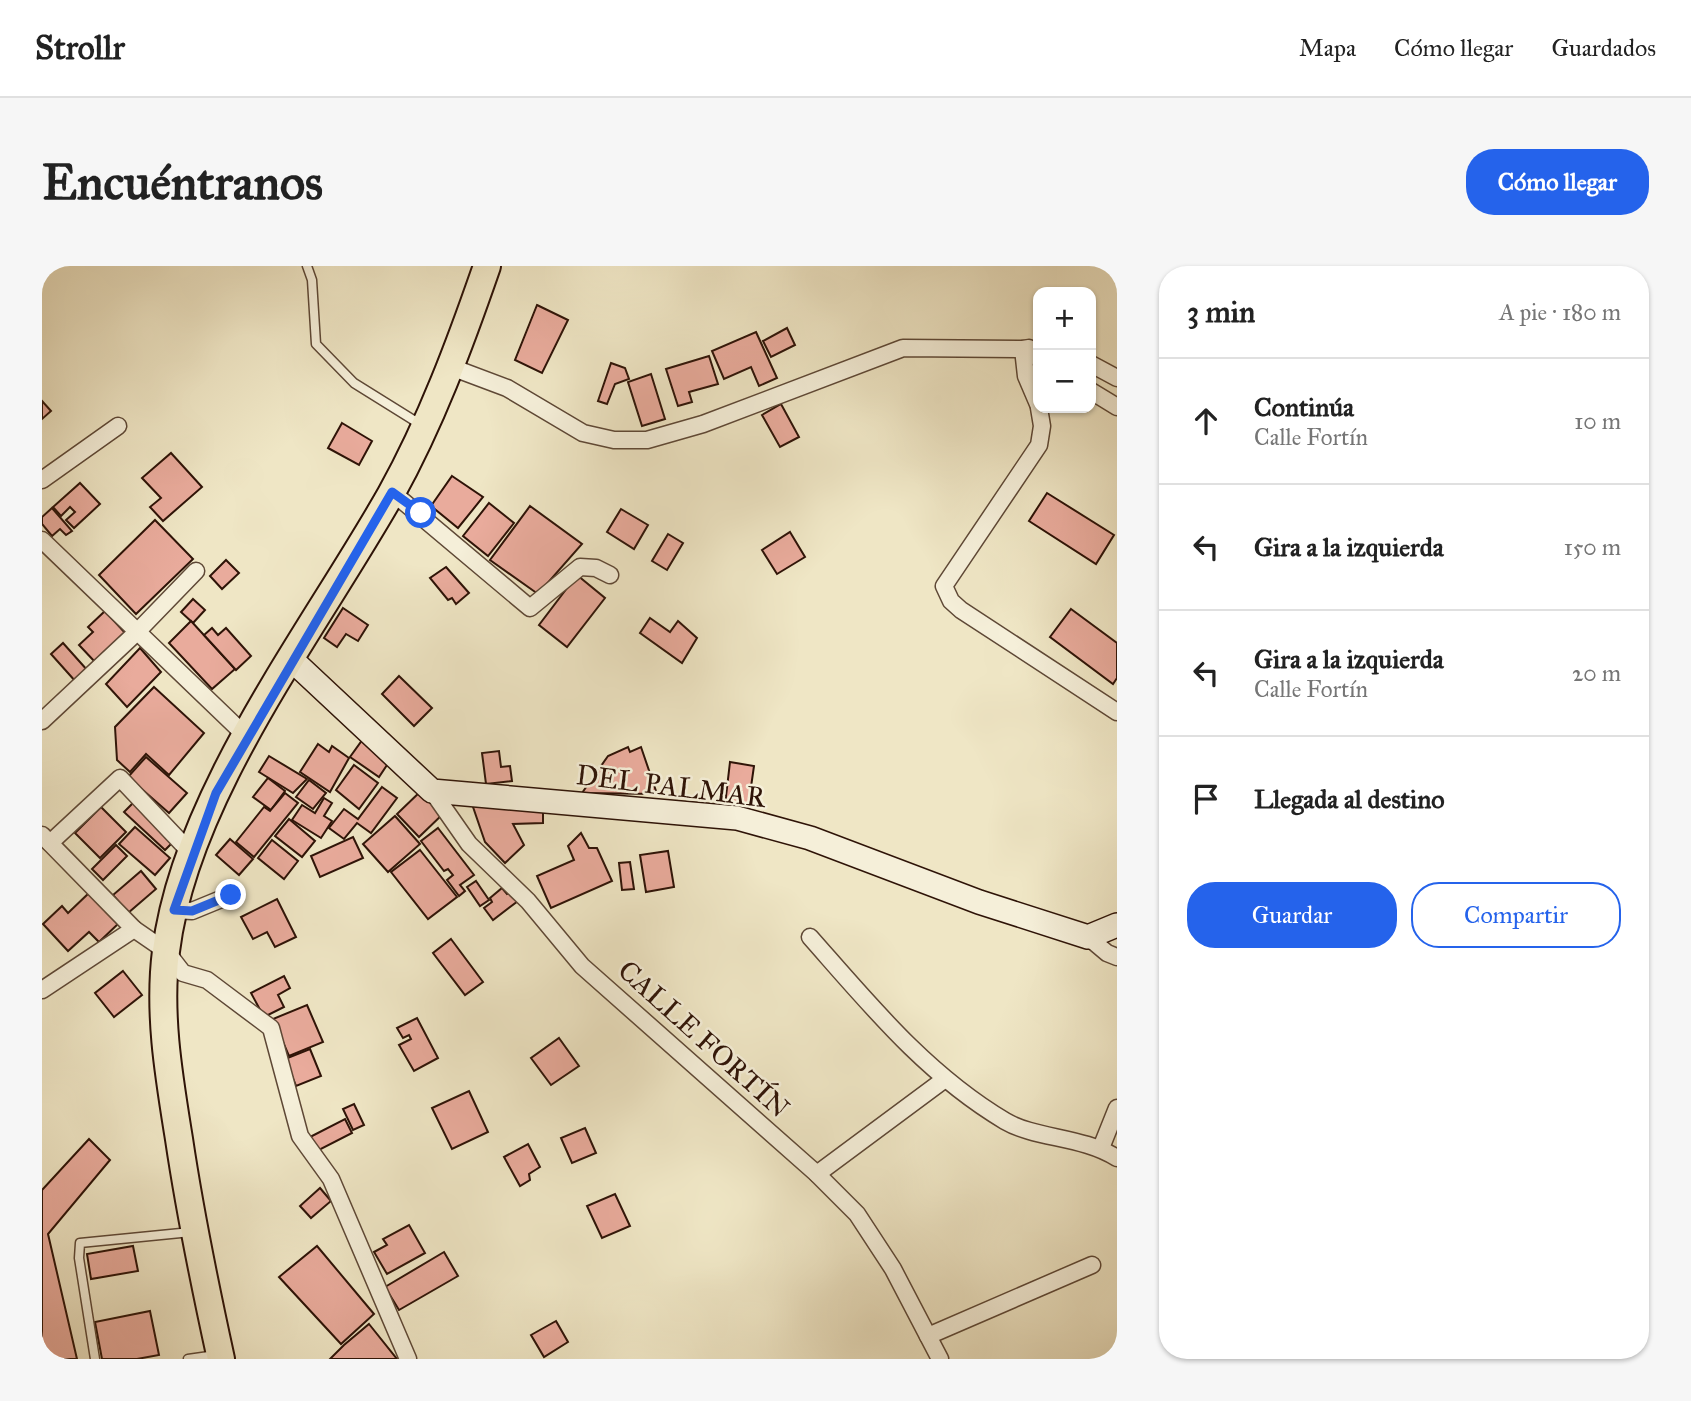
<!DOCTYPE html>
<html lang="es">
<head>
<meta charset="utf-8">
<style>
  :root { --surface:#fff; --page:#f6f6f6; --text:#222; --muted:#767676; --line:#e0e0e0; --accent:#2563eb }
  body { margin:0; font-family:"IM FELL Great Primer",serif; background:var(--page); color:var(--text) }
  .controls { position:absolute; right:21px; top:21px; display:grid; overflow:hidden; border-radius:14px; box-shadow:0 2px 5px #0004 }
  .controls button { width:63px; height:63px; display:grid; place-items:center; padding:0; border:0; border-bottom:2px solid var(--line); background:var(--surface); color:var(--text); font:35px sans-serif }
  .stop { position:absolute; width:21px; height:21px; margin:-16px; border:5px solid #2563eb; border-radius:50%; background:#fff }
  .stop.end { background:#2563eb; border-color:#fff; box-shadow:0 2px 7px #0008 }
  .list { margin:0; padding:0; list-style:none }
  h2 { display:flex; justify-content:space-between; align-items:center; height:91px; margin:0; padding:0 28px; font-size:30px }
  h2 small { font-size:23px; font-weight:400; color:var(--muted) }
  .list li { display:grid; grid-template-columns:46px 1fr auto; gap:21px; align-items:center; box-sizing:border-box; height:126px; padding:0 28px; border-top:2px solid var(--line) }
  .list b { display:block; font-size:26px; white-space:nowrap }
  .list p { margin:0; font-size:23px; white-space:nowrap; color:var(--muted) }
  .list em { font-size:23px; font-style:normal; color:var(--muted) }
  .actions { display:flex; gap:14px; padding:21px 28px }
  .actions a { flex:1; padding:16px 0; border:2px solid var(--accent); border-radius:28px; text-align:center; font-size:24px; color:var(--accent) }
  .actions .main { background:var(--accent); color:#fff }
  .icon { flex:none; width:38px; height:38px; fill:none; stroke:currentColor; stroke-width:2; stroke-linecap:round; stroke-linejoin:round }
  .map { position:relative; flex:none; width:1075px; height:1093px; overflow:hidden; border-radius:28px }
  header { display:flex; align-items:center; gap:42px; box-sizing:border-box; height:98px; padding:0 35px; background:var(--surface); border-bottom:2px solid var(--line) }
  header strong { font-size:33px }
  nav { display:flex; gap:38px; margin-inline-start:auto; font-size:24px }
  .intro { display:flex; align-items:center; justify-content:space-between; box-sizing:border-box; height:168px; padding:0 42px }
  h1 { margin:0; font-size:49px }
  .button { padding:18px 32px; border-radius:28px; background:var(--accent); color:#fff; font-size:24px; font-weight:700 }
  main { display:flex; gap:42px; padding:0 42px }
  aside { flex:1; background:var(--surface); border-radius:28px; box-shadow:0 2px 5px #0004 }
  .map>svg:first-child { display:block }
</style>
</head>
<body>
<header>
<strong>Strollr</strong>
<nav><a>Mapa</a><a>Cómo llegar</a><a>Guardados</a></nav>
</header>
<div class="intro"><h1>Encuéntranos</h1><a class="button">Cómo llegar</a></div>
<main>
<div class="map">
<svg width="1075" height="1093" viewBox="0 0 1075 1093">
  <rect width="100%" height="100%" fill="#efe6c5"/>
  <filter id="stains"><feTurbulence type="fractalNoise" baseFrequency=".00286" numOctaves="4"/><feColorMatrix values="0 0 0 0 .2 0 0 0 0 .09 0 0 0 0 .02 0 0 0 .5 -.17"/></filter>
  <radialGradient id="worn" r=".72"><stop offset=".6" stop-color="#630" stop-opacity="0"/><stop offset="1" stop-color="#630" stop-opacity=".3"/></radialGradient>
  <g fill="#e9ab9c" stroke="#2e1307" stroke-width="2">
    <path d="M 495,39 L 526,54 L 500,107 L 473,94 Z"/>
    <path d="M 745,62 L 753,79 L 729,91 L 721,75 Z"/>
    <path d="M 714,66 L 735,112 L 717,120 L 709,101 L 682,113 L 670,85 Z"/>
    <path d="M 667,90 L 676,118 L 647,126 L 650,136 L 636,140 L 624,103 Z"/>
    <path d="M 569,97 L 583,102 L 587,113 L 573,118 L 565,138 L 556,135 Z"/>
    <path d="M 609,108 L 623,153 L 600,160 L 586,116 Z"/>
    <path d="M 0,135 L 9,145 L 0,153 Z"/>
    <path d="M 739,138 L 757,171 L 738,181 L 720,149 Z"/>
    <path d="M 300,157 L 330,175 L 317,199 L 286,182 Z"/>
    <path d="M 129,187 L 160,221 L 121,255 L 108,241 L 119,232 L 100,212 Z"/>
    <path d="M 410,210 L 441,231 L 416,262 L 389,240 Z"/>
    <path d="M 38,217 L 58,238 L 32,262 L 24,254 L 33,246 L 28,241 L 19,250 L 11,241 Z"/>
    <path d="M 1005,227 L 1072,269 L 1054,298 L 987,255 Z"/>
    <path d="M 447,237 L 472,257 L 446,290 L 421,270 Z"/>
    <path d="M 488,240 L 540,278 L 496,328 L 448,294 Z"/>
    <path d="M 10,242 L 30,265 L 24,269 L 18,263 L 10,270 L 0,258 L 0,251 Z"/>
    <path d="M 579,243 L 606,259 L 592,283 L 565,266 Z"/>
    <path d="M 113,254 L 151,293 L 94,348 L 57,309 Z"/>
    <path d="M 748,266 L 763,291 L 735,308 L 720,284 Z"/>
    <path d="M 626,268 L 641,277 L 625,304 L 610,295 Z"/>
    <path d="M 184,294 L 197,307 L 180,323 L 168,310 Z"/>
    <path d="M 404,301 L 427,327 L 414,338 L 410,332 L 406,334 L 388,312 Z"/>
    <path d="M 535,309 L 563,332 L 525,381 L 497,359 Z"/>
    <path d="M 151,333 L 163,344 L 151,357 L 139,346 Z"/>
    <path d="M 301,342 L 326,359 L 316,375 L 304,368 L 295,381 L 282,372 Z"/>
    <path d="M 1029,343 L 1075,377 L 1075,412 L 1071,418 L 1008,371 Z"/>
    <path d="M 63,345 L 85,369 L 54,397 L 37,379 L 51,366 L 46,361 Z"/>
    <path d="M 608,352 L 628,366 L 636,355 L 655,372 L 640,397 L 598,367 Z"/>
    <path d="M 149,355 L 193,403 L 170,423 L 127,377 Z"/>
    <path d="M 170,362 L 176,369 L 184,362 L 209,390 L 194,404 L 162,369 Z"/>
    <path d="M 21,377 L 46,405 L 34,416 L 9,388 Z"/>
    <path d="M 98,382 L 119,406 L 85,441 L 64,418 Z"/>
    <path d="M 357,410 L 390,442 L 372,460 L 340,428 Z"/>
    <path d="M 112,421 L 162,467 L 127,509 L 104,488 L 88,506 L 75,494 L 73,461 Z"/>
    <path d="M 321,473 L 349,493 L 337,511 L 308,491 Z"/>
    <path d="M 276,478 L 287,486 L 290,480 L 307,492 L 288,526 L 258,506 Z"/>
    <path d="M 586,481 L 588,486 L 599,481 L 615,528 L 540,527 L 566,490 Z"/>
    <path d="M 457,485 L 459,501 L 468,500 L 470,515 L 444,518 L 440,487 Z"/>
    <path d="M 227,490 L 265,513 L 251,527 L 217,506 Z"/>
    <path d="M 104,491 L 145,527 L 127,547 L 86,511 Z"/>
    <path d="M 688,496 L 712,500 L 706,542 L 683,539 Z"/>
    <path d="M 312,499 L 336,517 L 317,543 L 294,524 Z"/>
    <path d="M 226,512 L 243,525 L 229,544 L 211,531 Z"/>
    <path d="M 267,514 L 284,527 L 271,543 L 254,531 Z"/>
    <path d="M 340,521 L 355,532 L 329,567 L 315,557 L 302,573 L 287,562 L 302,543 L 316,553 Z"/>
    <path d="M 381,523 L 403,546 L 377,571 L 355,548 Z"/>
    <path d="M 243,527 L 256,537 L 212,591 L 194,576 L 222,541 L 228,545 Z"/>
    <path d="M 282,532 L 290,537 L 282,550 L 290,555 L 279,572 L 250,554 L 260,539 L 273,547 Z"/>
    <path d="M 92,536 L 133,574 L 123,584 L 82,546 Z"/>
    <path d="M 501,537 L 501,557 L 471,558 L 482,579 L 463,597 L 443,576 L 430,538 Z"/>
    <path d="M 59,541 L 84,566 L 58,592 L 33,567 Z"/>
    <path d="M 353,550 L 378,578 L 346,606 L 321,578 Z"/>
    <path d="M 247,553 L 273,575 L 260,591 L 233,570 Z"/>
    <path d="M 93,561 L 128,592 L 113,609 L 77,578 Z"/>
    <path d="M 396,562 L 432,609 L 418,619 L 423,625 L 417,630 L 405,614 L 411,609 L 406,603 L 402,605 L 379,575 Z"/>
    <path d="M 539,567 L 547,582 L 555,582 L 570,615 L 509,642 L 495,610 L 532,594 L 526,580 Z"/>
    <path d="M 311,571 L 321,592 L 278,611 L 269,590 Z"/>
    <path d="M 188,573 L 211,593 L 197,609 L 174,589 Z"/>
    <path d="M 230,574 L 256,595 L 242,613 L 216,592 Z"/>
    <path d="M 74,579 L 85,590 L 61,614 L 50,603 Z"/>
    <path d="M 378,584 L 415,631 L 386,653 L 349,606 Z"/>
    <path d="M 626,585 L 632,621 L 604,626 L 598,589 Z"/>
    <path d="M 588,596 L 592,623 L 580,624 L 577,597 Z"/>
    <path d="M 99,605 L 114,623 L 86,647 L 71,629 Z"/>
    <path d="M 434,615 L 447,634 L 438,640 L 425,621 Z"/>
    <path d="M 460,622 L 465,628 L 469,626 L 476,635 L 451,654 L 442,642 L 450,636 L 448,632 Z"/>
    <path d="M 48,626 L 77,657 L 57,676 L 47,666 L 26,685 L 1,658 L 20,640 L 26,647 Z"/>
    <path d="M 235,633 L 254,671 L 233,681 L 225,666 L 211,673 L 199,651 Z"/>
    <path d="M 409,673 L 441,716 L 423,729 L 391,687 Z"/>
    <path d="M 81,705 L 100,729 L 72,751 L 53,727 Z"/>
    <path d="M 242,710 L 248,722 L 236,729 L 242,741 L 222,751 L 209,727 Z"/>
    <path d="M 265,739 L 281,776 L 247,790 L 231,753 Z"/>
    <path d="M 375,752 L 396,792 L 372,805 L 357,779 L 369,773 L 367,769 L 361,772 L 355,762 Z"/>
    <path d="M 517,772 L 537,800 L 509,819 L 489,792 Z"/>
    <path d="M 268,783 L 279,810 L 254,820 L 243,793 Z"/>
    <path d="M 427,825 L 446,866 L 410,883 L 390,842 Z"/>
    <path d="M 312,838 L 322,859 L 311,864 L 301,843 Z"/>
    <path d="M 303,853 L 310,867 L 275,885 L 268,871 Z"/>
    <path d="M 543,862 L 554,887 L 530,897 L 519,872 Z"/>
    <path d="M 47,873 L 68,894 L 6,968 L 35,1093 L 0,1093 L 0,924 Z"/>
    <path d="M 486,878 L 498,901 L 487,908 L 488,914 L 478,920 L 462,891 Z"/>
    <path d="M 278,922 L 289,935 L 269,952 L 258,940 Z"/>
    <path d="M 573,928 L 588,960 L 560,972 L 545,940 Z"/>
    <path d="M 367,959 L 383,987 L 345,1008 L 332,986 L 345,979 L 341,973 Z"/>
    <path d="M 91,980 L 96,1005 L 49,1013 L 45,988 Z"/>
    <path d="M 275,980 L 332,1048 L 299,1078 L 237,1011 Z"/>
    <path d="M 402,986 L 416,1010 L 357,1044 L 343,1021 Z"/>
    <path d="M 108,1045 L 117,1089 L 95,1093 L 60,1093 L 53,1056 Z"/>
    <path d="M 514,1055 L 526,1076 L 502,1091 L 489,1069 Z"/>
    <path d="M 327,1058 L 355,1093 L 288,1093 L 302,1079 Z"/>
  </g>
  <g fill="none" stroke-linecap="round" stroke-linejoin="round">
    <defs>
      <g id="lane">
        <path d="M 265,0 L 270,14 L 274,78 L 312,117 L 381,160"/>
        <path d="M 53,1093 L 37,992 L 38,977 L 149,966"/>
        <path d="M 146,1093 L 174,1089"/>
      </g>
      <g id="street">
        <path d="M 987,82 L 981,83 L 984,110 L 996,138"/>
        <path d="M 1049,98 L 1075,112"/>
        <path d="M 409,101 L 465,122 L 541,167 L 572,174 L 605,174 L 661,158 L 861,82 L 981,83 L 996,92"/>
        <path d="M 1049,125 L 1075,141"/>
        <path d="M 997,142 L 1000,160 L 997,179 L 902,320 L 909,335 L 919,344 L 1075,446"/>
        <path d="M 0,214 L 76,160"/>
        <path d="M 350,226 L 488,342 L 538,301 L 554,302 L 568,309"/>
        <path d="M 0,274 L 205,471"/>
        <path d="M 0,455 L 95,366 L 154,305"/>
        <path d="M 390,525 L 427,578 L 486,635 L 540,700 L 775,908 L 815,948 L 851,1003 L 898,1093"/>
        <path d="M 0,569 L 92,663"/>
        <path d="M 8,577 L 78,512 L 150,588"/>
        <path d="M 132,644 L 150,645 L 189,629"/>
        <path d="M 768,671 C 828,739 884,808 963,855 C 994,873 1040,870 1075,892"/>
        <path d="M 1046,671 L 1065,687 L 1075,691"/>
        <path d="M 0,724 L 92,663 L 124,685 L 141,707 L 165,714 L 229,762 L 258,870 L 289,913 L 366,1093"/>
        <path d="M 1059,882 L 1075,842"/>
        <path d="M 775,908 L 903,813"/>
        <path d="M 886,1070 L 1050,999"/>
      </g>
      <path id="secondary" d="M 250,394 L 390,525 L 695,552 L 768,572 L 937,636 L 1046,671 L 1075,659"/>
      <path id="primary" d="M 179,1093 C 163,1020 148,947 137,873 C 127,811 116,748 124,685 C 143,529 272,364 349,228 C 389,156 418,78 445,0"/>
    </defs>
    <use href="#lane" stroke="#5e4836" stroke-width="11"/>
    <use href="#street" stroke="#5e4836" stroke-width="19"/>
    <use href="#secondary" stroke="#2e1307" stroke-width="26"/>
    <use href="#primary" stroke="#2e1307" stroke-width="30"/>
    <use href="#lane" stroke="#f5efd9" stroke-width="8"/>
    <use href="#street" stroke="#f5efd9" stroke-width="16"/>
    <use href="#secondary" stroke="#f5efd9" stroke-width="23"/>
    <use href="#primary" stroke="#efe6c5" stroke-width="26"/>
  </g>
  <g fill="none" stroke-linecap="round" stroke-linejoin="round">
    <path stroke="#2563eb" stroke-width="9" d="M 189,629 L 150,645 L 132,644 L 174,527 L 350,226 L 379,247"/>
  </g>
  <g text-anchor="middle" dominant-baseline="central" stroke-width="5" stroke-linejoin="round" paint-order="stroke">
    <g font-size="28" fill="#2e1307" stroke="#f5efd9">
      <text transform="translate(629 520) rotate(7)">DEL PALMAR</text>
      <text transform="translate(662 773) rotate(42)">CALLE FORTÍN</text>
    </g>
  </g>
  <rect width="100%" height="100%" filter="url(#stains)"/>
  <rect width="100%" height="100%" fill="url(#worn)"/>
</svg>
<div class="controls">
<button>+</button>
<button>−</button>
</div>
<div class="stop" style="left:379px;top:247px"></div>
<div class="stop end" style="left:189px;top:629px"></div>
</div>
<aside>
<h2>3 min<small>A pie · 180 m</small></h2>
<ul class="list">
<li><svg class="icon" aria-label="ahead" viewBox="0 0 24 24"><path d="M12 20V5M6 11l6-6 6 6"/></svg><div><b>Continúa</b><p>Calle Fortín</p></div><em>10 m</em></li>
<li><svg class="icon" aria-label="left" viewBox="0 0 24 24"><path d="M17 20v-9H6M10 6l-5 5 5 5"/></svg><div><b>Gira a la izquierda</b></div><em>150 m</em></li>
<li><svg class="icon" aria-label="left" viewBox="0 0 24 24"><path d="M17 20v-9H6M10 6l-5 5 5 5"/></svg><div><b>Gira a la izquierda</b><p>Calle Fortín</p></div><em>20 m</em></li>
<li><svg class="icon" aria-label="arrive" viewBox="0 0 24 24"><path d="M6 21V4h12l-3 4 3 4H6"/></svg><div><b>Llegada al destino</b></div></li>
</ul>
<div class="actions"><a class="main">Guardar</a><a>Compartir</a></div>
</aside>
</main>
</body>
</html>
